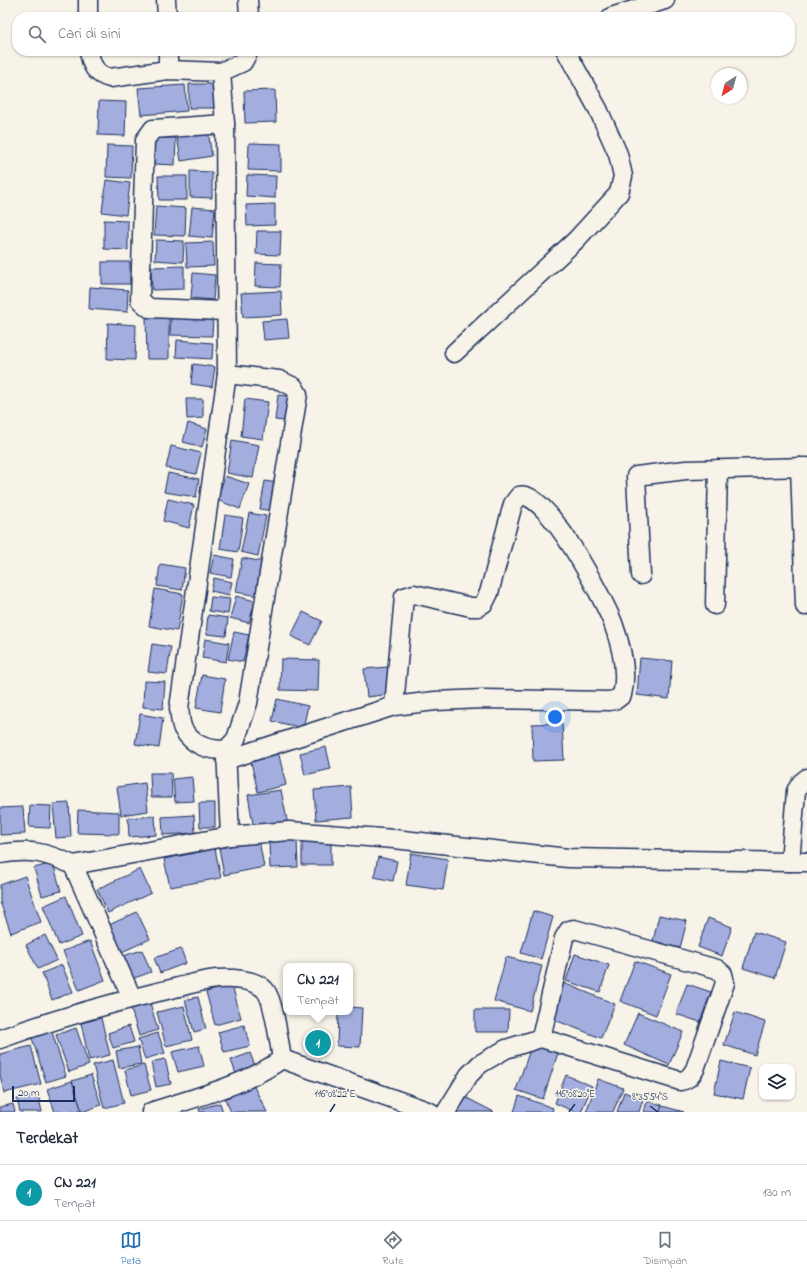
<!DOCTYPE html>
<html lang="id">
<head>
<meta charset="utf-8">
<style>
  :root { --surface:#fff; --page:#f2f2f3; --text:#1f2937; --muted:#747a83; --line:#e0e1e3; --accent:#1f6fb2 }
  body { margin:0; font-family:"Indie Flower",sans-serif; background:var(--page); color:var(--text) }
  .controls { position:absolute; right:12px; bottom:12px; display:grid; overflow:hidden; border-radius:8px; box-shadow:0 1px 3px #0004 }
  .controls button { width:36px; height:36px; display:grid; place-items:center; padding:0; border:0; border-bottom:1px solid var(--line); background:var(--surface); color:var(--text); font:20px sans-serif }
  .compass { position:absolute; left:711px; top:68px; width:36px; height:36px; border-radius:50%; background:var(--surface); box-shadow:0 1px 3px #0004; rotate:216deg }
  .scale { position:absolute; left:12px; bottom:10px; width:63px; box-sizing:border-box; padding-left:4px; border:2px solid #1b2f5e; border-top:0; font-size:11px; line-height:14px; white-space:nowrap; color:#1b2f5e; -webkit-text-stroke:3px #f7f3e8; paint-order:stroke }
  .you { position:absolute; left:555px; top:717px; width:14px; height:14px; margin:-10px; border:3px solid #fff; border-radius:50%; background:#1a73e8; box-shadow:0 0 0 6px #1a73e833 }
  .badge { display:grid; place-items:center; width:26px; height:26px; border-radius:50%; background:var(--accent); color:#fff; font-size:13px; font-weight:700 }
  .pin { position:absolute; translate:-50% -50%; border:2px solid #fff; box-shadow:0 1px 4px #0006 }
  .popup { position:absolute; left:283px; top:963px; width:70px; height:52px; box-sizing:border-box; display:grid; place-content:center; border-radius:8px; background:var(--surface); filter:drop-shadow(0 1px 3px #0005); font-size:13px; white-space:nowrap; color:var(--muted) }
  .popup b { font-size:15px; color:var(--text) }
  .popup::after { content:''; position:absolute; left:50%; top:100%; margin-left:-8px; border:8px solid transparent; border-top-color:var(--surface) }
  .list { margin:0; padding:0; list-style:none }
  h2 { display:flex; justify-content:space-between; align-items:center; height:52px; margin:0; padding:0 16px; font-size:17px }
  h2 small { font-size:13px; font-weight:400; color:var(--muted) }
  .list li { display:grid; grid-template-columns:26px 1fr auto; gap:12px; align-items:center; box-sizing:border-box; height:56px; padding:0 16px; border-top:1px solid var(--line) }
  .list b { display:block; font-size:15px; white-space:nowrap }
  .list p { margin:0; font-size:13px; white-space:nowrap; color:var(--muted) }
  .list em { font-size:13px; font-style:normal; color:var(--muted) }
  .icon { flex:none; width:22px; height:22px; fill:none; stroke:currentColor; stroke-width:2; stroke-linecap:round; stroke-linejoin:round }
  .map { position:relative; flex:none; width:807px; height:1112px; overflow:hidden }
  .search { position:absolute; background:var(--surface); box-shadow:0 1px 3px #0004; left:12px; right:12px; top:12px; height:44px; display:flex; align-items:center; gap:10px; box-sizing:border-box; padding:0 14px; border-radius:16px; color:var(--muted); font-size:15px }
  .sheet { height:108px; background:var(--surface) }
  nav { display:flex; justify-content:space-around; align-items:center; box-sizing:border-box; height:56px; border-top:1px solid var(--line); background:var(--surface); font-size:11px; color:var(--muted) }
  nav a { display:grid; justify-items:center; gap:2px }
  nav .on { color:var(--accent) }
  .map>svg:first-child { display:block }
</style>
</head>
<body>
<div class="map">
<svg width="807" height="1112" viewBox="0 0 807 1112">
  <rect width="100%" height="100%" fill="#f7f3e8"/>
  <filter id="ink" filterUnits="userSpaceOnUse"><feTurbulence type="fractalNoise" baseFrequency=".025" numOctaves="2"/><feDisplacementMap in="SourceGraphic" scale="8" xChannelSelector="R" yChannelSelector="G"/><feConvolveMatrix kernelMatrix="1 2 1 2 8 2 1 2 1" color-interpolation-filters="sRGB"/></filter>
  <g filter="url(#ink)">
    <g fill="#a4aede" stroke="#1b2f5e">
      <path d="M 189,84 L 219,84 L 220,108 L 189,108 Z"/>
      <path d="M 185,85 L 187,111 L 141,115 L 138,88 Z"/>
      <path d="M 275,90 L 276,122 L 245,123 L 244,91 Z"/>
      <path d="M 99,101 L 126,102 L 125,136 L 98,135 Z"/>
      <path d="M 208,131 L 212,156 L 181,161 L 177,136 Z"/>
      <path d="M 154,138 L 176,138 L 175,165 L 154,164 Z"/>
      <path d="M 249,143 L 281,144 L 281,171 L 248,170 Z"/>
      <path d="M 107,145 L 132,146 L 131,178 L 106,177 Z"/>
      <path d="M 190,171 L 212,172 L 212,198 L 190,197 Z"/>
      <path d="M 247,175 L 276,176 L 275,198 L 246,196 Z"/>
      <path d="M 158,176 L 187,176 L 187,200 L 159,200 Z"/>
      <path d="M 106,180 L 130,183 L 126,215 L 102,212 Z"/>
      <path d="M 275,204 L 275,225 L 247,226 L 246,205 Z"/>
      <path d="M 156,206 L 186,208 L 185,236 L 154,235 Z"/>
      <path d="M 192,207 L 215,209 L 212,238 L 189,236 Z"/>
      <path d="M 104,220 L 128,221 L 128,250 L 104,249 Z"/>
      <path d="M 257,231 L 281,231 L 280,255 L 256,254 Z"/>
      <path d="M 156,240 L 184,241 L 183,262 L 155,260 Z"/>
      <path d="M 213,242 L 214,266 L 187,267 L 186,243 Z"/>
      <rect x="102" y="262" width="28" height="22"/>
      <path d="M 256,263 L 281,264 L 280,287 L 255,286 Z"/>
      <path d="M 184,266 L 184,289 L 152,290 L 151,267 Z"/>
      <path d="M 193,273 L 215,275 L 213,300 L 191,298 Z"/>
      <path d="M 90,287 L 128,290 L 127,312 L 89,309 Z"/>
      <path d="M 281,291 L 282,315 L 243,317 L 241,293 Z"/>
      <path d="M 171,316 L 213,318 L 212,336 L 170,335 Z"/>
      <path d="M 146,317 L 169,317 L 169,359 L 147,359 Z"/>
      <path d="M 287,319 L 289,338 L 264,340 L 262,321 Z"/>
      <path d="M 108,323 L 136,325 L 135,360 L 107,359 Z"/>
      <path d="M 177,340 L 213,343 L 212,359 L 176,357 Z"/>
      <path d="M 193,364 L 215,367 L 212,387 L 191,384 Z"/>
      <path d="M 278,395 L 295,397 L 293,422 L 275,420 Z"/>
      <path d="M 186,399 L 203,399 L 203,418 L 187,419 Z"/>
      <path d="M 245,399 L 268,402 L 263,439 L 241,436 Z"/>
      <path d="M 188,423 L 207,429 L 202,447 L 183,442 Z"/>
      <path d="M 232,440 L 259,445 L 253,478 L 227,473 Z"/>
      <path d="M 171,446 L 201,453 L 196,474 L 166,468 Z"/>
      <path d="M 168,473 L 199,479 L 196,497 L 164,492 Z"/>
      <path d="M 225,476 L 249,484 L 240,509 L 217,500 Z"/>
      <path d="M 265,481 L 283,484 L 278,512 L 260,509 Z"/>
      <path d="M 168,499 L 194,505 L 189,528 L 163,521 Z"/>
      <path d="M 249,513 L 266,516 L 258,556 L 241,552 Z"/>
      <path d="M 225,515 L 243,518 L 238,552 L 220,549 Z"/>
      <path d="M 214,555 L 234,559 L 231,577 L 210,573 Z"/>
      <path d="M 242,558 L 264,562 L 258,596 L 236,592 Z"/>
      <path d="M 160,564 L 185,568 L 182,590 L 157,586 Z"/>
      <path d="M 214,578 L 232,582 L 229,595 L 211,591 Z"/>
      <path d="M 155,589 L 183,594 L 177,631 L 149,626 Z"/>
      <path d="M 236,596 L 255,601 L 249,623 L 230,618 Z"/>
      <path d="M 211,597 L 230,599 L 228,614 L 209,611 Z"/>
      <path d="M 303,612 L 322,621 L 310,645 L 291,636 Z"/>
      <path d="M 208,615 L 228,618 L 226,636 L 206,634 Z"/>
      <path d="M 234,632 L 249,635 L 243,662 L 228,659 Z"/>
      <path d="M 205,639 L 229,643 L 226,662 L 202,658 Z"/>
      <path d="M 152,644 L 171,647 L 167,674 L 148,672 Z"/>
      <path d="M 640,658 L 672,661 L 669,699 L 637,695 Z"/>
      <path d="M 281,659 L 319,660 L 318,691 L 280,690 Z"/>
      <path d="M 388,667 L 391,694 L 367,697 L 364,669 Z"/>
      <path d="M 202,675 L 225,679 L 220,712 L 196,708 Z"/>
      <path d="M 144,681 L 165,682 L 163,709 L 143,707 Z"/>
      <path d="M 277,699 L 308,706 L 303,728 L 272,721 Z"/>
      <path d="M 140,714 L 163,718 L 159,748 L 135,744 Z"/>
      <path d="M 562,723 L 564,760 L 533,761 L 532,724 Z"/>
      <path d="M 326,747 L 331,769 L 305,775 L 300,753 Z"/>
      <path d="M 278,751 L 286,785 L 258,792 L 250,758 Z"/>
      <path d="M 150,773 L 171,773 L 172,797 L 151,797 Z"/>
      <path d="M 192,777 L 194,801 L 175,802 L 173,779 Z"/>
      <path d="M 145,783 L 148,811 L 121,815 L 117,787 Z"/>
      <path d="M 351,787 L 353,817 L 316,820 L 314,790 Z"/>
      <path d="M 281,790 L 288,825 L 254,830 L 248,795 Z"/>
      <path d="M 69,803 L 71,837 L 56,838 L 53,804 Z"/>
      <path d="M 199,803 L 215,803 L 215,827 L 200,827 Z"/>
      <path d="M 30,805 L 51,806 L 50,828 L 29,827 Z"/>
      <path d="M 23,807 L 25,834 L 0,835 L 0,808 Z"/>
      <path d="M 78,810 L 119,812 L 119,834 L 77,833 Z"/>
      <path d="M 194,815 L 195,833 L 163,835 L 162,817 Z"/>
      <path d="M 155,816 L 156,835 L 129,837 L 128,818 Z"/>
      <rect x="302" y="837" width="29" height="28"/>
      <path d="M 259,840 L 264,867 L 224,875 L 219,848 Z"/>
      <path d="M 297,840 L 298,867 L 270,868 L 269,842 Z"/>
      <path d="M 215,849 L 221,878 L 170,887 L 164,859 Z"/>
      <path d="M 411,853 L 448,859 L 443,890 L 406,885 Z"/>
      <path d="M 378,857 L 397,861 L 393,881 L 374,877 Z"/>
      <path d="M 53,863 L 61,891 L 42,896 L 34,868 Z"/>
      <path d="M 140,869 L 151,893 L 108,913 L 97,889 Z"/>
      <path d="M 25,876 L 41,922 L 11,933 L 0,902 L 0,885 Z"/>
      <path d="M 66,896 L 82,936 L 59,945 L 43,906 Z"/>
      <path d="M 533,911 L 553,917 L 541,959 L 521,953 Z"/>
      <path d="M 137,912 L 150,939 L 122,952 L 109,925 Z"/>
      <path d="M 659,915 L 687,921 L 680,948 L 653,941 Z"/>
      <path d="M 708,918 L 732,927 L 722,956 L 698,947 Z"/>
      <path d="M 754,932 L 786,942 L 775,978 L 743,968 Z"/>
      <path d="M 45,935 L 57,960 L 38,969 L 26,945 Z"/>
      <path d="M 90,941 L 105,980 L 79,990 L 63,951 Z"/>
      <path d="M 181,949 L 186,963 L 160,973 L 154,958 Z"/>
      <path d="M 142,950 L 151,972 L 129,980 L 120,957 Z"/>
      <path d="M 575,954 L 609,965 L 600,992 L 566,981 Z"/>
      <path d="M 506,957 L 542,966 L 530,1011 L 494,1001 Z"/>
      <path d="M 635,961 L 671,974 L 656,1015 L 620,1001 Z"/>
      <path d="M 62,965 L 73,992 L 52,1000 L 42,973 Z"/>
      <path d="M 561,982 L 615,1004 L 601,1038 L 547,1017 Z"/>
      <path d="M 687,984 L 711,992 L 700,1022 L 676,1014 Z"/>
      <path d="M 232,985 L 241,1018 L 215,1025 L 206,992 Z"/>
      <path d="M 198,997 L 206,1029 L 194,1032 L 185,1000 Z"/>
      <path d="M 150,1003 L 158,1030 L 139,1036 L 131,1009 Z"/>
      <path d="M 184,1006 L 192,1040 L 166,1046 L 157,1012 Z"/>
      <path d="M 350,1007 L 362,1008 L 360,1047 L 337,1046 L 338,1012 L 350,1012 Z"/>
      <path d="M 475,1010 L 509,1010 L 508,1032 L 475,1032 Z"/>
      <path d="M 735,1012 L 765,1022 L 755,1055 L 724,1045 Z"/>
      <path d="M 638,1013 L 683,1032 L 669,1065 L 624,1045 Z"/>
      <path d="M 101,1018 L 110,1055 L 89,1060 L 81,1023 Z"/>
      <path d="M 244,1025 L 250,1046 L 224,1052 L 218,1032 Z"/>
      <path d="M 129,1026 L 134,1042 L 113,1048 L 108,1033 Z"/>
      <path d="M 76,1028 L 89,1065 L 69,1072 L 56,1035 Z"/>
      <path d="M 51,1029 L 66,1076 L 46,1082 L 31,1035 Z"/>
      <path d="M 158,1033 L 165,1053 L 145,1059 L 138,1039 Z"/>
      <path d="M 532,1044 L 558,1053 L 543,1099 L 516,1090 Z"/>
      <path d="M 31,1046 L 41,1084 L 4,1093 L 0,1075 L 0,1054 Z"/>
      <path d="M 199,1046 L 204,1066 L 178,1072 L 172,1052 Z"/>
      <path d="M 138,1047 L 141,1064 L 119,1068 L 116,1051 Z"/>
      <path d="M 250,1053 L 255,1066 L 236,1074 L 231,1060 Z"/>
      <path d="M 165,1059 L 171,1084 L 156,1087 L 151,1062 Z"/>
      <path d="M 113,1060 L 124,1103 L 104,1108 L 93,1065 Z"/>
      <path d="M 721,1061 L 750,1068 L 743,1099 L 714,1093 Z"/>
      <path d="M 144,1065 L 151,1090 L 131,1095 L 125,1070 Z"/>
      <path d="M 91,1075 L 101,1105 L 82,1112 L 72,1081 Z"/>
      <path d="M 566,1075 L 592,1086 L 581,1112 L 575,1112 L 555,1103 Z"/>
      <path d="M 598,1079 L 623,1088 L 613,1112 L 586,1112 Z"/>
      <path d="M 72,1081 L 81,1109 L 72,1112 L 55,1112 L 47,1089 Z"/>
      <path d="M 253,1085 L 267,1112 L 231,1112 L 225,1099 Z"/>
      <path d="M 624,1092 L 643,1099 L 639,1112 L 617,1112 Z"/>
      <path d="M 38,1094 L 42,1112 L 20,1112 L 17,1099 Z"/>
      <path d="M 463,1096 L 494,1112 L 454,1112 Z"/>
      <path d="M 519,1096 L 553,1108 L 552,1112 L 514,1112 Z"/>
      <path d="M 647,1101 L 662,1105 L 660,1112 L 644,1112 Z"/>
      <path d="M 220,1103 L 223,1112 L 200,1112 L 199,1109 Z"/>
      <path d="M 13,1104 L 15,1112 L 0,1112 L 0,1107 Z"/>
      <path d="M 662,1106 L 684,1112 L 660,1112 Z"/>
    </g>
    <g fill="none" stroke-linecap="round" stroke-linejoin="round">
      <defs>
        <g id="street">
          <path d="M 88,0 L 88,17"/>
          <path d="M 166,0 L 167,17"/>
          <path d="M 248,0 L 249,17"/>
          <path d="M 611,17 L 665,0"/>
          <path d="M 89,51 C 91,65 95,74 110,78 L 168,70 L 221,72 L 225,124"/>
          <path d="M 168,51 L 168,70"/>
          <path d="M 221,72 L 243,62 L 249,51"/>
          <path d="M 225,311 L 149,308 L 140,300 L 145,140 L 153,129 L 225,124 L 227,374 L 179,708 C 180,714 180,723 183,729 C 193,746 208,750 226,750"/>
          <path d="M 454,353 L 576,240 L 619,193 L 623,176 L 618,154 L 598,109 L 566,51"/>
          <path d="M 227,374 L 279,380 L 294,387 L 298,394 L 248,703 L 236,739 L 226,750 L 230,836"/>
          <path d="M 800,467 L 805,606"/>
          <path d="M 641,575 L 636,476 L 686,470 L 807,467"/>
          <path d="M 715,605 L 718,469"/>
          <path d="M 226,760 L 394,706 L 435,701 L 483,699 L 610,701 L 617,699 L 622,695 C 628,672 621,645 613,623 C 604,600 546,488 519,496 L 513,504 L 489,593 L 484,603 L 478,607 L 471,607 L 414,594 L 404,597 L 394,706"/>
          <path d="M 0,854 C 31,849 45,852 73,865"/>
          <path d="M 790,862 L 807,862"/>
          <path d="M 132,998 L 73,865 L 230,836 L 289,831 L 394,839 L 568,858 L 790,862 L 796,791 L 801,783 L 807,778"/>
          <path d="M 0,1039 C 52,1020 104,1005 158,992 C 177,988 197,981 217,979 C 230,978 254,979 264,989 C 274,998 279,1043 282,1059"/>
          <path d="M 282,1059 L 430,1112"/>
          <path d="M 151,1112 C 196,1097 244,1086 282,1059"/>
          <path d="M 446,1112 L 469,1075 L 480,1064 L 506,1049 L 541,1038 L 680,1081 C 688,1080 691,1076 695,1069 L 725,983 L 723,974 L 717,969 L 574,929 L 569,930 L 564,938 L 541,1038"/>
        </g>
      </defs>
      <use href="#street" stroke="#1b2f5e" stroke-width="21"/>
      <use href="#street" stroke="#f7f3e8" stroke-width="18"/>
    </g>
  </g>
  <path fill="none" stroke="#1b2f5e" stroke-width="1.5" d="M 650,1106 L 658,1112M 330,1112 L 335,1104M 569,1112 L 575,1104"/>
  <g font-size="10" text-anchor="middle" fill="#1b2f5e" stroke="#f7f3e8" stroke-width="3" stroke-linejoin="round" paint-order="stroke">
    <text x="335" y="1097">116°08'22"E</text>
    <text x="575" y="1097">116°08'20"E</text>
    <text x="650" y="1100">8°35'54"S</text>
  </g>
</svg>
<div class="controls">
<button><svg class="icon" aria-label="layers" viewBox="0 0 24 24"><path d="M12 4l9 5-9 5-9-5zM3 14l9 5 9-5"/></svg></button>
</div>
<svg class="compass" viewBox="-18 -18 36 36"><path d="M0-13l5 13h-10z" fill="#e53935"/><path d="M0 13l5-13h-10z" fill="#747a83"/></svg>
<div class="scale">20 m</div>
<div class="you"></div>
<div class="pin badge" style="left:318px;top:1043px;background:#0f9aa8">1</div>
<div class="popup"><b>CN 221</b>Tempat</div>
<div class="search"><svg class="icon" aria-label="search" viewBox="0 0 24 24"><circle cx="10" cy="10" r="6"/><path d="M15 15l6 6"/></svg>Cari di sini</div>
</div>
<section class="sheet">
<h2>Terdekat<small></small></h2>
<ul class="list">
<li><span class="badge" style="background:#0f9aa8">1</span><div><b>CN 221</b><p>Tempat</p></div><em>130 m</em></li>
</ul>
</section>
<nav>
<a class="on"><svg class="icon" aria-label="map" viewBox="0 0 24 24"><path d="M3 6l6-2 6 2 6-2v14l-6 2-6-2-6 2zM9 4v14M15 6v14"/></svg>Peta</a>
<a><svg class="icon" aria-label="directions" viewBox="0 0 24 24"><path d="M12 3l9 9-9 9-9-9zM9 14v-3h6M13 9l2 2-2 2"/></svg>Rute</a>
<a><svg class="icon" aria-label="saved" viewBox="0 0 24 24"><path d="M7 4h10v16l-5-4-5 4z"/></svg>Disimpan</a>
</nav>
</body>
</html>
